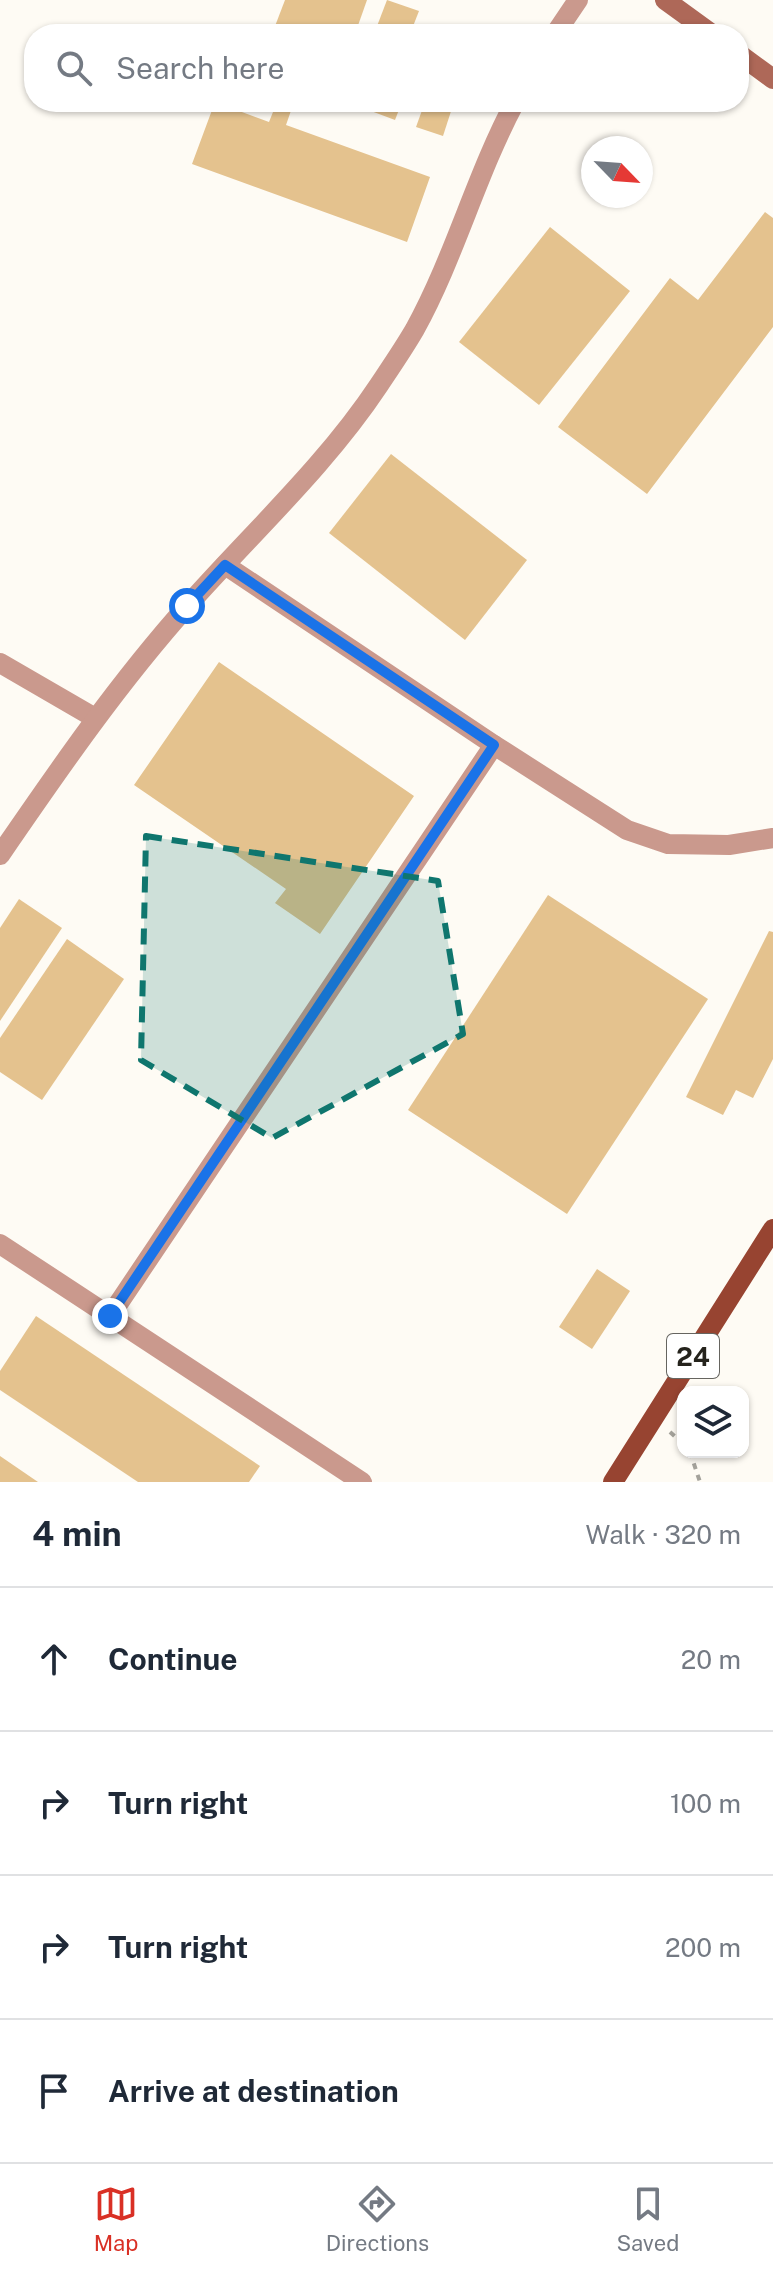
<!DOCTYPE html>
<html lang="en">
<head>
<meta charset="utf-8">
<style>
  :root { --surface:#fff; --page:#f6f6f7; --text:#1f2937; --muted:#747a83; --line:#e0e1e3; --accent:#d93025 }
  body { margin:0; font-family:"Public Sans",sans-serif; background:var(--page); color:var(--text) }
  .controls { position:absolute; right:24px; bottom:24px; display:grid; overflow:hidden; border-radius:16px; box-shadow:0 2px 6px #0004 }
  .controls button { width:72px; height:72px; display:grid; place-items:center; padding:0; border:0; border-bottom:2px solid var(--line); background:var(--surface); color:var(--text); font:40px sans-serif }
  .compass { position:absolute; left:581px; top:136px; width:72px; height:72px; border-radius:50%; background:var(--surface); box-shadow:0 2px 6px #0004; rotate:115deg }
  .stop { position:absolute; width:24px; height:24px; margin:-18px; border:6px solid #1a73e8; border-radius:50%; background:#fff }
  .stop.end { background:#1a73e8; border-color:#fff; box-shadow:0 2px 8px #0008 }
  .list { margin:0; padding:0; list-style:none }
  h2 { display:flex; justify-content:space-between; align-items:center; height:104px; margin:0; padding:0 32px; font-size:34px }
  h2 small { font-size:26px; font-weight:400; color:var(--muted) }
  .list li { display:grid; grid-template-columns:52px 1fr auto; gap:24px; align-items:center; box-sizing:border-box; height:144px; padding:0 32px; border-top:2px solid var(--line) }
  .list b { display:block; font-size:30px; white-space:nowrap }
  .list em { font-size:26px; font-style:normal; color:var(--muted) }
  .icon { flex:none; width:44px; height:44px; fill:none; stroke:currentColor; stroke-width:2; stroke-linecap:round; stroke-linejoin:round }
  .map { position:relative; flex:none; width:773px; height:1482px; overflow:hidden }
  .search { position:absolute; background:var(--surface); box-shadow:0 2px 6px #0004; left:24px; right:24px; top:24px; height:88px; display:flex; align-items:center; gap:20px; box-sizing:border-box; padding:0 28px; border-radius:32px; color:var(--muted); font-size:30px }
  .sheet { height:680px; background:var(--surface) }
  nav { display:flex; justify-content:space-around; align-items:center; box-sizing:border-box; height:112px; border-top:2px solid var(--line); background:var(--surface); font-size:22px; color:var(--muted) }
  nav a { display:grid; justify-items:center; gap:4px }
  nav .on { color:var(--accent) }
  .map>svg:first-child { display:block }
</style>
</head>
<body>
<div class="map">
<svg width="773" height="1482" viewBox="0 0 773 1482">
  <rect width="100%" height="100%" fill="#fefbf4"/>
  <g fill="#e4c28e">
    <path d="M 285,0 L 367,0 L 355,34 L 272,34 Z"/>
    <path d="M 387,0 L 419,11 L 410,34 L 374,34 Z"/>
    <path d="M 215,102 L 269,122 L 277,102 L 294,102 L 286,125 L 430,177 L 407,242 L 192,164 Z"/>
    <path d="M 347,102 L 402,102 L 395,120 Z"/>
    <path d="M 425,102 L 454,102 L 443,136 L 416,127 Z"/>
    <path d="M 765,212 L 773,218 L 773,327 L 647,494 L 558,427 L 670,278 L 698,300 Z"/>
    <path d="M 550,227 L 630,291 L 539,405 L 459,342 Z"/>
    <path d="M 391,454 L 527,560 L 465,640 L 329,533 Z"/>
    <path d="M 219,662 L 414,796 L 320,934 L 275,903 L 286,889 L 134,785 Z"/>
    <path d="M 548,895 L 708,999 L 567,1214 L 408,1110 Z"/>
    <path d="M 19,899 L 62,928 L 0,1021 L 0,928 Z"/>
    <path d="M 769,931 L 773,932 L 773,1059 L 753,1098 L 736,1090 L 723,1115 L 686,1097 Z"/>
    <path d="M 67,939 L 124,979 L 42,1100 L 0,1072 L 0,1038 Z"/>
    <path d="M 597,1269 L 630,1291 L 592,1349 L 559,1327 Z"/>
    <path d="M 36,1316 L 260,1466 L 249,1482 L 138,1482 L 0,1390 L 0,1371 Z"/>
    <path d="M 0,1456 L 38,1482 L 0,1482 Z"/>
  </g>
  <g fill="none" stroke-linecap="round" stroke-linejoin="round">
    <g stroke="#a4a29b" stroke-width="4" stroke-dasharray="6 6" stroke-linecap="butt">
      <path d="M 670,1432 L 683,1444"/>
      <path d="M 690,1452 L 700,1482"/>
    </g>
    <g stroke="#ca998d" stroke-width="20">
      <path d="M 555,34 L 578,0"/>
      <path d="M 225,565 L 494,745 L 627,830 L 668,844 L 729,845 L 773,838"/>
      <path d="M 0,663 L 95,718"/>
      <path d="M 0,855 C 59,769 119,682 189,604 C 253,532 326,465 379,385 C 391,367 404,348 415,329 C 455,256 476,175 515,102"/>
      <path d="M 0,1244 L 362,1482"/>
      <path d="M 110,1316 L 494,745"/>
    </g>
    <g stroke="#ae6858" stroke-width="20">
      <path d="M 665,0 L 712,34"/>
      <path d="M 739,54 L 773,79"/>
    </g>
    <path stroke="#974431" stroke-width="20" d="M 613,1482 L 773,1229"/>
  </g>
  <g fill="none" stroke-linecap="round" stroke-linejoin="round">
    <path stroke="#1a73e8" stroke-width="10" d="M 110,1316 L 494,745 L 225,565 L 187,606"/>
  </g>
  <path fill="#0f766e" fill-opacity="0.2" stroke="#0f766e" stroke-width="6" stroke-dasharray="16 10" stroke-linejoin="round" d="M 146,836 L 438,881 L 463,1034 L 272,1138 L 141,1060 Z"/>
  <g text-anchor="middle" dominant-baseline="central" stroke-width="7" stroke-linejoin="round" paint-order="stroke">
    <rect fill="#fff" stroke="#666560" stroke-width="2" x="667" y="1334" width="52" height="44" rx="6"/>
    <g font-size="26" font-weight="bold" fill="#25231c">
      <text x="693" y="1356">24</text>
    </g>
  </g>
</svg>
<div class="controls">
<button><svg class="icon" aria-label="layers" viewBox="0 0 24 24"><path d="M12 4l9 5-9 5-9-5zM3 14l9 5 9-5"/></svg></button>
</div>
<svg class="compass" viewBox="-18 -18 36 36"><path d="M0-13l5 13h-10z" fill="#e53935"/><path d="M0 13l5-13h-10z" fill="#747a83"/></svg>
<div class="stop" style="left:187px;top:606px"></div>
<div class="stop end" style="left:110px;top:1316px"></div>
<div class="search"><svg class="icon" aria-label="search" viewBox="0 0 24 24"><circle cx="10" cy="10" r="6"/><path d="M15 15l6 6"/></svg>Search here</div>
</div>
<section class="sheet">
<h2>4 min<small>Walk · 320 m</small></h2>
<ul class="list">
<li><svg class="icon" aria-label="ahead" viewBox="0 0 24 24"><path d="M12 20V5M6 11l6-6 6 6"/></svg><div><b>Continue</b></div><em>20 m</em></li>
<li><svg class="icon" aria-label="right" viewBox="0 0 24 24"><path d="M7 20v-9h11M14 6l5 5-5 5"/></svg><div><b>Turn right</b></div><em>100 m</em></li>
<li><svg class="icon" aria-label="right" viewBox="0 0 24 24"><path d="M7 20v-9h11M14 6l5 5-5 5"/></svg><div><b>Turn right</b></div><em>200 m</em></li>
<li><svg class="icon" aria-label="arrive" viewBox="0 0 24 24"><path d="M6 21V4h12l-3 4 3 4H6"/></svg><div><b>Arrive at destination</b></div></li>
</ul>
</section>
<nav>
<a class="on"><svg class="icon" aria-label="map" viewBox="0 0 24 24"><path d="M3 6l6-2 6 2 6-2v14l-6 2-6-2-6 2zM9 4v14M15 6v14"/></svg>Map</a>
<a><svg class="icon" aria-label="directions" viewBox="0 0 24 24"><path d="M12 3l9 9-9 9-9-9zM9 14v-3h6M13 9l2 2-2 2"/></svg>Directions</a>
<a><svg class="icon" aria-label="saved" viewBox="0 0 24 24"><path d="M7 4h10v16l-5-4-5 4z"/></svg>Saved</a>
</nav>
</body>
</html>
